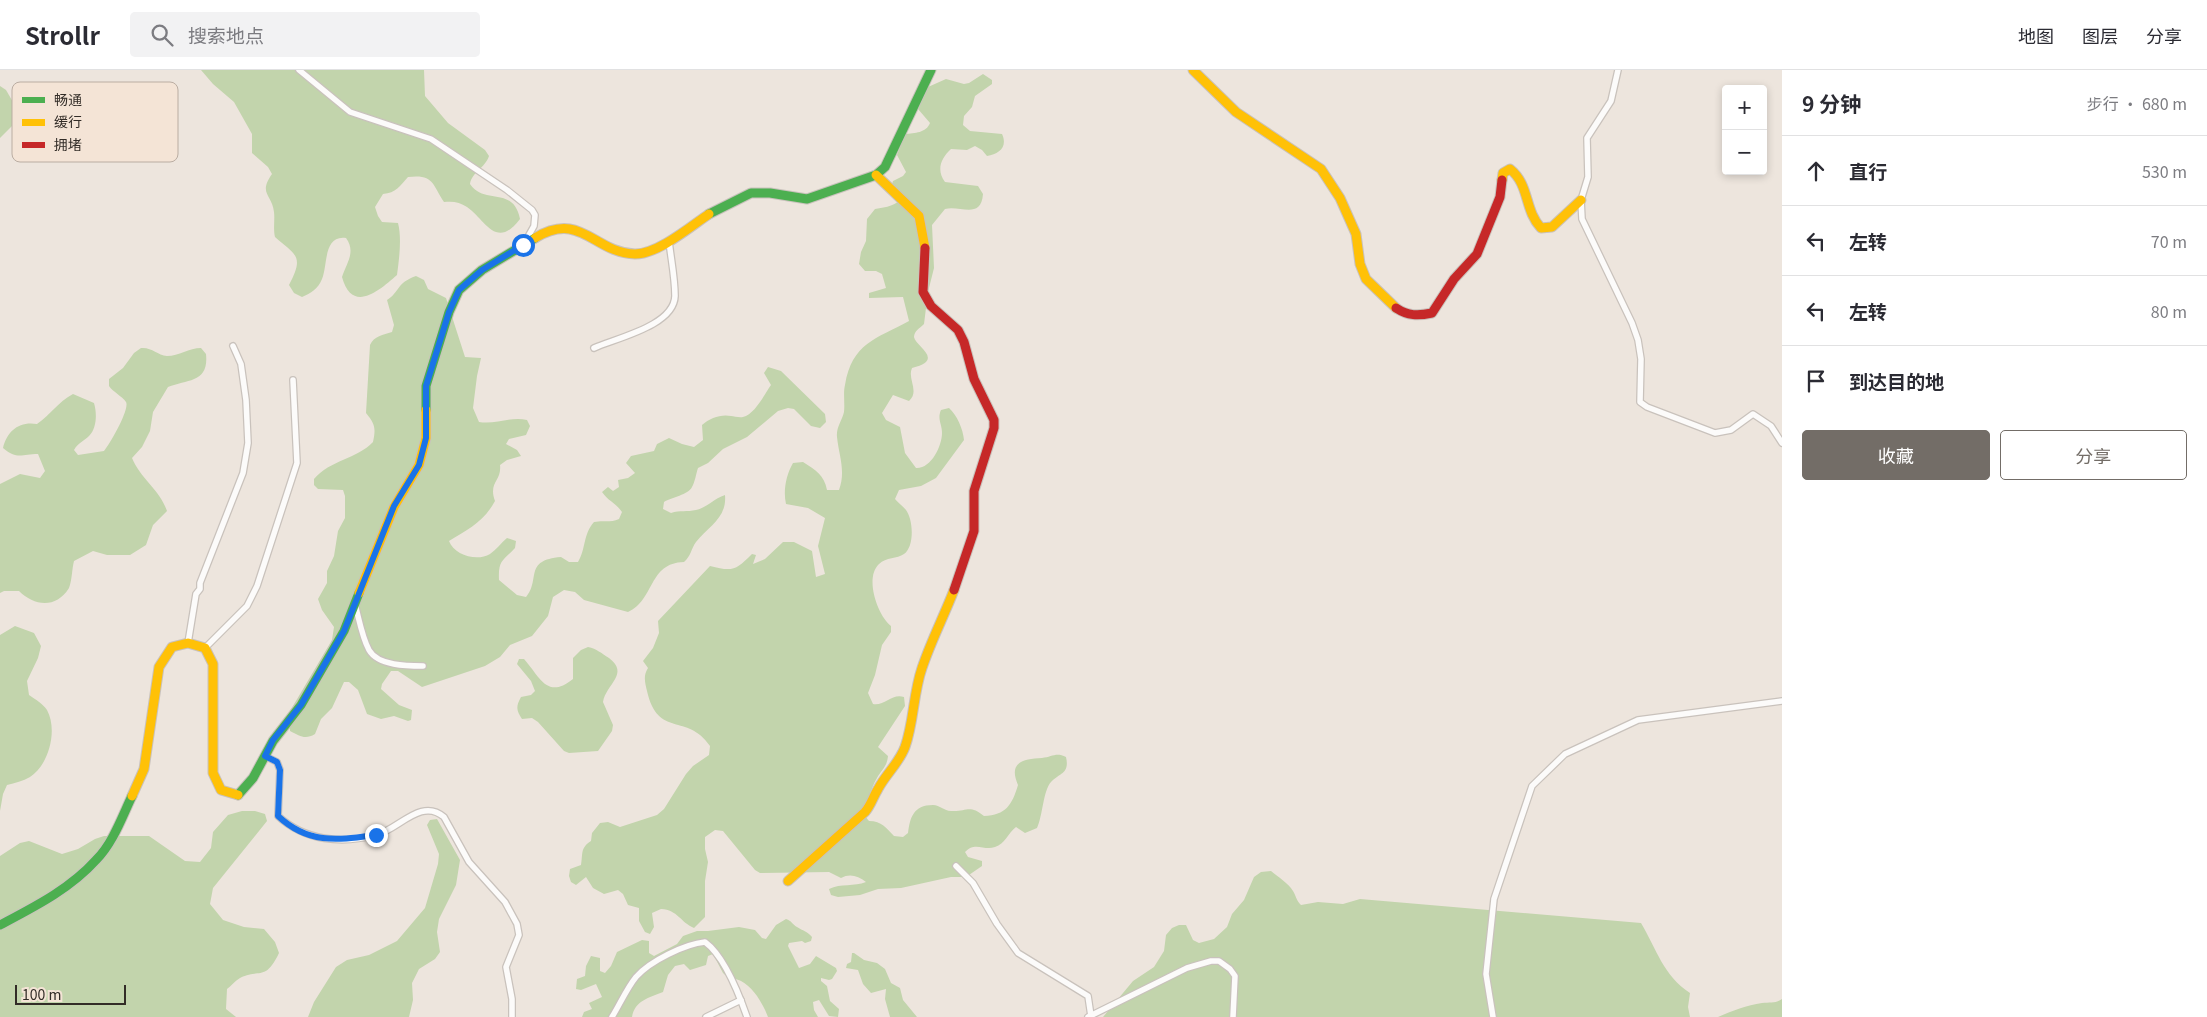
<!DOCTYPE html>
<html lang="zh">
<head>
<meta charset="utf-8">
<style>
  :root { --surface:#fff; --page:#f2f2f3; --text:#2b2b33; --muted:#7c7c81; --line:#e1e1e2; --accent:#736d67 }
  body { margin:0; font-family:Georgia,"Noto Sans SC",serif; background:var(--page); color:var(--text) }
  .controls { position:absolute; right:15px; top:15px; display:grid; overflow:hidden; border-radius:5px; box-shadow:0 2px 8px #0003 }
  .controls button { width:45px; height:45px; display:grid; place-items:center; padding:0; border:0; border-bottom:1px solid var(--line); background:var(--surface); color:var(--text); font:25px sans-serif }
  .scale { position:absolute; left:15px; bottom:12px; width:111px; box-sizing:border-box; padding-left:5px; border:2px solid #322c27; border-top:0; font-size:14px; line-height:18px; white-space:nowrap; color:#322c27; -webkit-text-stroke:4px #f4e4d6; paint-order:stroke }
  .stop { position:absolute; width:15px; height:15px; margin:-11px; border:4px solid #1a73e8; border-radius:50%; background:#fff }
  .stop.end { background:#1a73e8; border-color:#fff; box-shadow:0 1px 5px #0008 }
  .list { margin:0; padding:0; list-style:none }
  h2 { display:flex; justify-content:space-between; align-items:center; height:65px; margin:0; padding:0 20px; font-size:21px }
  h2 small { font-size:16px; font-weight:400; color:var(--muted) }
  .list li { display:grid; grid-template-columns:32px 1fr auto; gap:15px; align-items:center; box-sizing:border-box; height:70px; padding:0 20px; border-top:1px solid var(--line) }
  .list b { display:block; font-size:19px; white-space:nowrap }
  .list em { font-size:16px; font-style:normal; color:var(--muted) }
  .actions { display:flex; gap:10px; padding:15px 20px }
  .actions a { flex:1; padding:11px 0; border:1px solid var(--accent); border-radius:5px; text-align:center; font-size:18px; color:var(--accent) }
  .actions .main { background:var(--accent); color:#fff }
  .icon { flex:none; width:28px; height:28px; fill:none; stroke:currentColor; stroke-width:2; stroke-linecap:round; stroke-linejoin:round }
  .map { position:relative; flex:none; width:1782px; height:947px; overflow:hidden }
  header { display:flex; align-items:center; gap:30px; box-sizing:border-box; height:70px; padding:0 25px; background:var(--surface); border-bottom:1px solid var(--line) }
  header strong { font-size:24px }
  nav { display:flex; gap:28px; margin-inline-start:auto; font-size:18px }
  .search { width:350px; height:45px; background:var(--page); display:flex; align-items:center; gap:12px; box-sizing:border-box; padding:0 18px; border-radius:5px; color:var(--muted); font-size:19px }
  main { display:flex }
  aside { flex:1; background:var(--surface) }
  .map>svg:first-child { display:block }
</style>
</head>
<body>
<header>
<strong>Strollr</strong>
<div class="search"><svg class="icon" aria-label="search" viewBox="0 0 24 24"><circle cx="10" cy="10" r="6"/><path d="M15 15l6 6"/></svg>搜索地点</div>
<nav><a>地图</a><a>图层</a><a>分享</a></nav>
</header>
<main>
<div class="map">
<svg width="1782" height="947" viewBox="0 0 1782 947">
  <rect width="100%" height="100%" fill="#ede5dd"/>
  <g fill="#c2d4ac">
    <path d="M 201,0 L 424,0 L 425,26 L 448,53 L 485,80 L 489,86 C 485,98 472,102 470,114 C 485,136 513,115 520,149 C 496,181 485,149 467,137 C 460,132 453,131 444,132 C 432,114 434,104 408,107 C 400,116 396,123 383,124 L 375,137 L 378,146 L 382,152 L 398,153 C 402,168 399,190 397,205 C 379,221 352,244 342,207 C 347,192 356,182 346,168 C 323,165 328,195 322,209 C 318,219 311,223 302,227 L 294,223 L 289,215 C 304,186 297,186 275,167 C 273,158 275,150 274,142 C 272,124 258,124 272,104 L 268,97 L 252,83 L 252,64 L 234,32 L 213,14 Z"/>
    <path d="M 983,4 L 992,10 L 992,14 L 975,26 L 972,37 L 964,46 L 963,55 L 970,61 L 1002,64 C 1008,77 999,84 987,86 L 982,80 L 975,76 L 967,80 L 951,79 C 941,88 936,100 945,112 L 978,116 L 983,124 C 981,150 960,135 945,139 L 932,155 L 934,198 L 928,222 L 924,254 C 920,258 914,261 914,267 C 915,276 946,290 912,298 C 907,309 920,321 909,331 L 893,325 L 882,343 L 886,350 L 900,357 L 905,383 L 916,398 C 931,399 942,376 942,363 C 942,354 937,349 941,340 L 949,338 C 957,345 963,359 964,370 L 936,408 L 921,416 L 899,420 L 895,429 C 898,433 903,436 906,440 C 913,449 915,476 904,484 C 897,489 886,487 879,494 C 864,508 878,546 891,556 L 891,562 L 882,575 L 875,605 L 868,623 L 873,634 C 885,636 892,623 904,627 L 905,636 L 878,677 L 888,686 C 887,697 882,699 877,708 C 870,719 870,731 860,740 L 869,751 C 882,751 886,758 894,766 L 903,767 L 908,763 C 910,748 913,735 933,735 C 940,735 944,741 951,741 C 967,742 969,734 984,746 C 1006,745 1012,735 1018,715 C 1008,692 1023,689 1042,688 C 1052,687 1056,682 1066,687 C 1070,704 1059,703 1051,712 C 1043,721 1043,745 1037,758 L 1025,763 L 1016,757 C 1008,763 1005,774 995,777 C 984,781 975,771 965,782 L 968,787 L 982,791 L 982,796 L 966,807 L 951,807 L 901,818 L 878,819 L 860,825 L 838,827 L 831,825 L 829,819 C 841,813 854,817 866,812 C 858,806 850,803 841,808 L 829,802 L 760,803 L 755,800 L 723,761 L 715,760 L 705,767 L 705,779 L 708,792 L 705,811 L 705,847 L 694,858 C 680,852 678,840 661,839 L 652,843 L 654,857 L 650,864 L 645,862 L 639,851 L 639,838 L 628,835 L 623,824 L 618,820 L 604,824 L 593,818 L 586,807 L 576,815 L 571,812 L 569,806 L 570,799 L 581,795 C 583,784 580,778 591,771 L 592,763 L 600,753 L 608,752 L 620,757 L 657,745 L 664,739 L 686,704 L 693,696 L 709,685 L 710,676 C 687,642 658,669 647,621 C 645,612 643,606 648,598 L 643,591 L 653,578 L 659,563 L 658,551 L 710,496 C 733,502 736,500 752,484 L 756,485 L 753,494 L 765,489 L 783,472 L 794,472 L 812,481 L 816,507 L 825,504 L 818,476 L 825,448 L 808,438 L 786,434 C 783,421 786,405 793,393 L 803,392 C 816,400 824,405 827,420 L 839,420 C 846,401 839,386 837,367 C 836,357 842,351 844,342 C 845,333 843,323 845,315 C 852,273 876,269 909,251 L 903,227 L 869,228 L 869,223 L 886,218 L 882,204 L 876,201 L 865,201 L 859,194 L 861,182 L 866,171 L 867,149 L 875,139 C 887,137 896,136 904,126 L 892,114 L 893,111 L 903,106 L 906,102 L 897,85 L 905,64 C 915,63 926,63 930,53 L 918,39 L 928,17 L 946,9 L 964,14 L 969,13 Z"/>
    <path d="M 0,16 L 6,20 L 17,39 L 14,54 L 0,68 Z"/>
    <path d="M 416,206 L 424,210 L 428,219 L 446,228 L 465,287 L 481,288 L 477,306 L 473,338 L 479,352 C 495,355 511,346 527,350 L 530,356 L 526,365 L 509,369 L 506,374 L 517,380 L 521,386 L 507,390 L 500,395 C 502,411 488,412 495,431 C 483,453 468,459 449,471 C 454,485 477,492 490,484 C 496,480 501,473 507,468 L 516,471 L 515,478 C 503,491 498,490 499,510 L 517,525 L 526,527 C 541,510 523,490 561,487 L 569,492 L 578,492 C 586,479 583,464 594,452 C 603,450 610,453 619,449 L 622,442 C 616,433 608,431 602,422 L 608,417 L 613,421 L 619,417 L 618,410 L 628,408 L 635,403 L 626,393 L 631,386 L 654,381 L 657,374 L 669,368 L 682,374 L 694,377 L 703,370 L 702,355 C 710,348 721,344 731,346 C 734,346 739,348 743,347 C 755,344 764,325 771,315 L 764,303 L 768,297 L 781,301 L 825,344 L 826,352 L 820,358 L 811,356 L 794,339 L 788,338 L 778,341 L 747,367 L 723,379 L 708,393 L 698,398 C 696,404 695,412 692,417 C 688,425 672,427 664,432 L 663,439 L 671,443 C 680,440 687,442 696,440 C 706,438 715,428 725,425 C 727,448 709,456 696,472 C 691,479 691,486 684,492 C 648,493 655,530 628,542 L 584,530 L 575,522 L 564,520 L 553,527 L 548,546 L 532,566 L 510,575 L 500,587 L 485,596 L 422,617 L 398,601 L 391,601 L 382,614 L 381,619 L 399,635 L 412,640 L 411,650 L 408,651 L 394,646 L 381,649 L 367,644 L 358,620 L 349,612 L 344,612 L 332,638 L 321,649 L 315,664 C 305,670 300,666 290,661 L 290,641 L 332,570 L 334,557 L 322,540 L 318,529 L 327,513 L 327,501 L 334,486 L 338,461 L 345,448 L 345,426 L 343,420 L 318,419 L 314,415 L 314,409 C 330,390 357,389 373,372 C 376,358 375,354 366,343 L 370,275 C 374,266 383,265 392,262 L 394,255 L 387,230 C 400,222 396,213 416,206 Z"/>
    <path d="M 141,278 C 152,277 157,285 167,286 C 179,286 189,278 201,278 L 206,284 C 209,313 188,309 168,317 L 153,342 L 150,361 L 142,377 L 132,388 C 140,408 160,420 167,441 L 153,455 L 146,475 L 130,485 L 107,485 L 93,481 L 74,491 C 72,498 72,511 69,518 C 56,539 34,536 19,521 L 4,521 L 0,523 L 0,414 L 20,404 L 40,408 L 45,401 L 38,384 C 22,384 17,390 3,378 C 7,361 19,351 37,354 C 50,345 58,332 73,324 L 94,333 C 97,343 97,358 89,366 C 84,371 78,373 74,380 L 78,385 L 104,381 C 110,374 130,339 126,332 C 122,326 113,322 109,316 L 109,309 L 123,298 L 134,283 Z"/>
    <path d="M 15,556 L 34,563 L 41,576 L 38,588 L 27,611 L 29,625 C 36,630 42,633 47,640 C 58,660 49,695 30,707 C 23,711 15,713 7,715 L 3,724 L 0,741 L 0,565 Z"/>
    <path d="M 588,577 C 597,579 601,583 609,588 C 630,604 606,614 603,632 L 613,655 L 612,661 L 598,681 L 569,683 L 564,681 L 538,652 L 532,648 L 522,649 C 516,640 516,636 521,627 L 531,625 L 535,621 L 531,611 L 517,594 L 519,589 L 524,589 C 540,607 547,630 573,609 L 573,588 L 581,580 Z"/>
    <path d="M 242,741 L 255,741 L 265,744 L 267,751 L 213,818 L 210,834 L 223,850 L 244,857 L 264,859 L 275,872 L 279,883 C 265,912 260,898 240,908 C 235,911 231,916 227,919 L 226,939 L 236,947 L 0,947 L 0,786 L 20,773 L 29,771 L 62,784 L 78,779 L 95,769 L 104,766 L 149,766 L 185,791 L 200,792 L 211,778 L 213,762 L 228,745 Z"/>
    <path d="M 437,749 L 460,790 L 456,815 L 439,849 L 437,862 L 440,882 L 435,889 L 419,899 L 412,913 L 413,930 L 409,947 L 308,947 L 314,932 L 336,897 L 347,890 L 369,885 L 397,871 L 425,838 L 438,794 L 439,784 L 427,755 L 430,750 Z"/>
    <path d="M 1271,801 C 1278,807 1288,813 1293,821 C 1296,826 1296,830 1301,835 L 1318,832 L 1343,834 L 1360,829 L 1641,853 C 1657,880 1663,905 1690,923 L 1688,937 L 1690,947 L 1103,947 L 1133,911 L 1154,897 L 1164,881 L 1166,865 L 1172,858 L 1179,855 L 1186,855 L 1193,870 L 1199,873 L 1214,869 L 1227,857 L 1232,844 L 1244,830 L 1254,807 L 1261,802 Z"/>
    <path d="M 786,849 C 792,851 792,854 797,857 C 803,861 807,861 812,867 L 811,871 L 805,873 L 802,871 L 789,873 L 788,876 L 799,898 L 810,894 L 816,886 L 836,898 L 837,901 L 832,909 L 829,910 L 821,908 L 821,911 L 827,916 L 830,931 L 839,939 L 838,947 L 829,946 L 819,930 L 813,932 L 814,940 L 818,947 L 768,947 C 763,934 754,918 741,911 C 735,908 728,908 723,903 L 713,884 L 708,886 L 706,895 L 690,900 L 684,894 L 675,896 L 668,905 L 663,922 C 649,928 635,930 632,947 L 582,947 L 584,942 L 592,939 L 589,933 L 602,927 L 596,914 L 581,920 L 576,919 L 577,909 L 585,906 L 586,896 L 591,886 L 600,888 L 600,901 L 605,903 L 611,896 L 617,882 L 642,870 L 649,871 L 649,883 L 654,886 L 677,874 L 683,866 L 697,861 L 708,861 L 739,857 L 755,860 L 762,868 L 766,869 L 776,855 Z"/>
    <path d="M 852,883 L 854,883 L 864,890 L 877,893 L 885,899 L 891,913 L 900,918 L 903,930 L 917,947 L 890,947 L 885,929 L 886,919 L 871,923 L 863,914 L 858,900 L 846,898 L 847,894 L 851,892 Z"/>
    <path d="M 1782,929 L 1782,947 L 1718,947 C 1732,941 1747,935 1762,933 C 1770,932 1775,934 1782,929 Z"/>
  </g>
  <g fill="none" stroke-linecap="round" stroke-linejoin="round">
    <defs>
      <g id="street">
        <path d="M 299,0 L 350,42 L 431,69 L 507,120 L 532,140 L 535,145 L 534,156 L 525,172"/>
        <path d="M 1618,0 L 1611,31 L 1587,68 L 1588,107 L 1581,130 L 1582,149 L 1632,253 L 1638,270 L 1641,289 L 1640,332 L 1647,337 L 1715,363 L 1731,360 L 1753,344 L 1771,356 L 1782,373"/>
        <path d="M 594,278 C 616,268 674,256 675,226 C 675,208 671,189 669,171"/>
        <path d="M 355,534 C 359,549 362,567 369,580 C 378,596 408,596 423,596"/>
        <path d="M 188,573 L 196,524 L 200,519 L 200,513 L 243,403 L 248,373 L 246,330 L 241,294 L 233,276"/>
        <path d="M 205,578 L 247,536 L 257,516 L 297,393 L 293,310"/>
        <path d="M 265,686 L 277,692 L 280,700 L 278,746 C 305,771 342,774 376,765 C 398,760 421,727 444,747 L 469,792 L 505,832 L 517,854 L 519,865 L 506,897 L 512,929 L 512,947"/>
        <path d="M 956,796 L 973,813 L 997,854 L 1018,883 L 1088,926 L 1091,946"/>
        <path d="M 612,947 C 620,934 627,918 636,907 C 650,891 685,874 705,872 C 724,886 739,924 747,947"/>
        <path d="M 706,947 L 741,930"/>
        <path d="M 1088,947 L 1187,898 L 1211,891 L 1219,891 L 1230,899 L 1235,906 L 1233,947"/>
        <path d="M 1493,947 L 1486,904 L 1494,829 L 1532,716 L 1565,684 L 1638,650 L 1782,631"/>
      </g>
      <g id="fast">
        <path d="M 709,144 L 751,123 L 770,123 L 807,129 L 876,105 L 885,97 L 931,0"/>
        <path d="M 426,340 L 426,316 L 449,242 L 459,220 L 482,200 L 535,168"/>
        <path d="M 238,725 L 253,708 L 273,671 L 301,635 L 344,561 L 359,523"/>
        <path d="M 0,855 C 34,837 70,819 96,790 C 113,773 122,747 132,726"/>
      </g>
      <g id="slow">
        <path d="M 1193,0 L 1236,42 L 1321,99 L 1340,128 L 1356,164 L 1360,194 L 1366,209 L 1396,238"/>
        <path d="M 876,105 L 919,146 L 925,178"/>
        <path d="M 1502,110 L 1503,103 L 1510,99 C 1530,115 1524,140 1541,158 L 1552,157 L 1581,130"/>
        <path d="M 535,168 C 581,140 594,183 635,184 C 658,184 690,157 709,144"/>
        <path d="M 359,523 L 394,437 L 419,395 L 426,368 L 426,340"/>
        <path d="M 132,726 L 144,699 L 159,597 L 172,577 L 188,573 L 205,578 L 213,594 L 213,703 L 221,720 L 238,725"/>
        <path d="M 788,811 L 865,742 C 871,735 873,727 878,719 C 886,704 899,693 905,677 C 914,652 913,624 922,598 C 931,571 944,546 954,520"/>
      </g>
      <g id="jam">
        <path d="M 925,178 L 923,222 L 931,236 L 958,260 L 964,272 L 974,309 L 994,350 L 994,358 L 974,421 L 974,461 L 954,520"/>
        <path d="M 1396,238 C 1408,246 1418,246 1432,243 L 1454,209 L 1477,184 L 1500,127 L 1502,110"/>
      </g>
    </defs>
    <use href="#street" stroke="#c9c2bc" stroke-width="8"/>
    <use href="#fast" stroke="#c9c2bc" stroke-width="11"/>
    <use href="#slow" stroke="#c9c2bc" stroke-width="11"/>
    <use href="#jam" stroke="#c9c2bc" stroke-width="11"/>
    <use href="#street" stroke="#fcfbfa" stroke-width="5.5"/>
    <use href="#fast" stroke="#4caf50" stroke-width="9"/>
    <use href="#slow" stroke="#ffc107" stroke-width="9"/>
    <use href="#jam" stroke="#c62828" stroke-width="9"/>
  </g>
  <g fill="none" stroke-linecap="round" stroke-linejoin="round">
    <path stroke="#1a73e8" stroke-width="6" d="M 376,765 C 338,770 309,775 278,746 L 280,700 L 277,692 L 265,686 L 273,670 L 301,635 L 344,561 L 394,436 L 419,395 L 426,368 L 426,316 L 449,242 L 459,220 L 482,200 L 523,175"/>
  </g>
  <rect x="12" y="12" width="166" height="80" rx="8" fill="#f4e4d6" stroke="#baada2" stroke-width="1"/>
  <rect x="22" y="27" width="23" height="6" fill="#4caf50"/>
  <rect x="22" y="49" width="23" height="7" fill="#ffc107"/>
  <rect x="22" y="72" width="23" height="6" fill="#c62828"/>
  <g font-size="14" fill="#322c27">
    <text x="54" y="35">畅通</text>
    <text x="54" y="57">缓行</text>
    <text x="54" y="80">拥堵</text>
  </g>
</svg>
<div class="controls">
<button>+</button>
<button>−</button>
</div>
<div class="scale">100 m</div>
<div class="stop" style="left:523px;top:175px"></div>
<div class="stop end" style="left:376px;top:765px"></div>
</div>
<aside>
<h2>9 分钟<small>步行 · 680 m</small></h2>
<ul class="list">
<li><svg class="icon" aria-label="ahead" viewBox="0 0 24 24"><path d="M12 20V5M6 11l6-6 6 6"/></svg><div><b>直行</b></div><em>530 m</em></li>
<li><svg class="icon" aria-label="left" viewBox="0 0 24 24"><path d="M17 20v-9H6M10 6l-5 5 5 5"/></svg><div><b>左转</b></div><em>70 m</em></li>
<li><svg class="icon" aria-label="left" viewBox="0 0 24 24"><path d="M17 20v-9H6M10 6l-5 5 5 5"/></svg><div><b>左转</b></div><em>80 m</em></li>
<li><svg class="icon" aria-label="arrive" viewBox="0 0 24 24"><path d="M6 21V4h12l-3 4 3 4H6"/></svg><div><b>到达目的地</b></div></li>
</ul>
<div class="actions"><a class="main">收藏</a><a>分享</a></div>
</aside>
</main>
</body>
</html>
